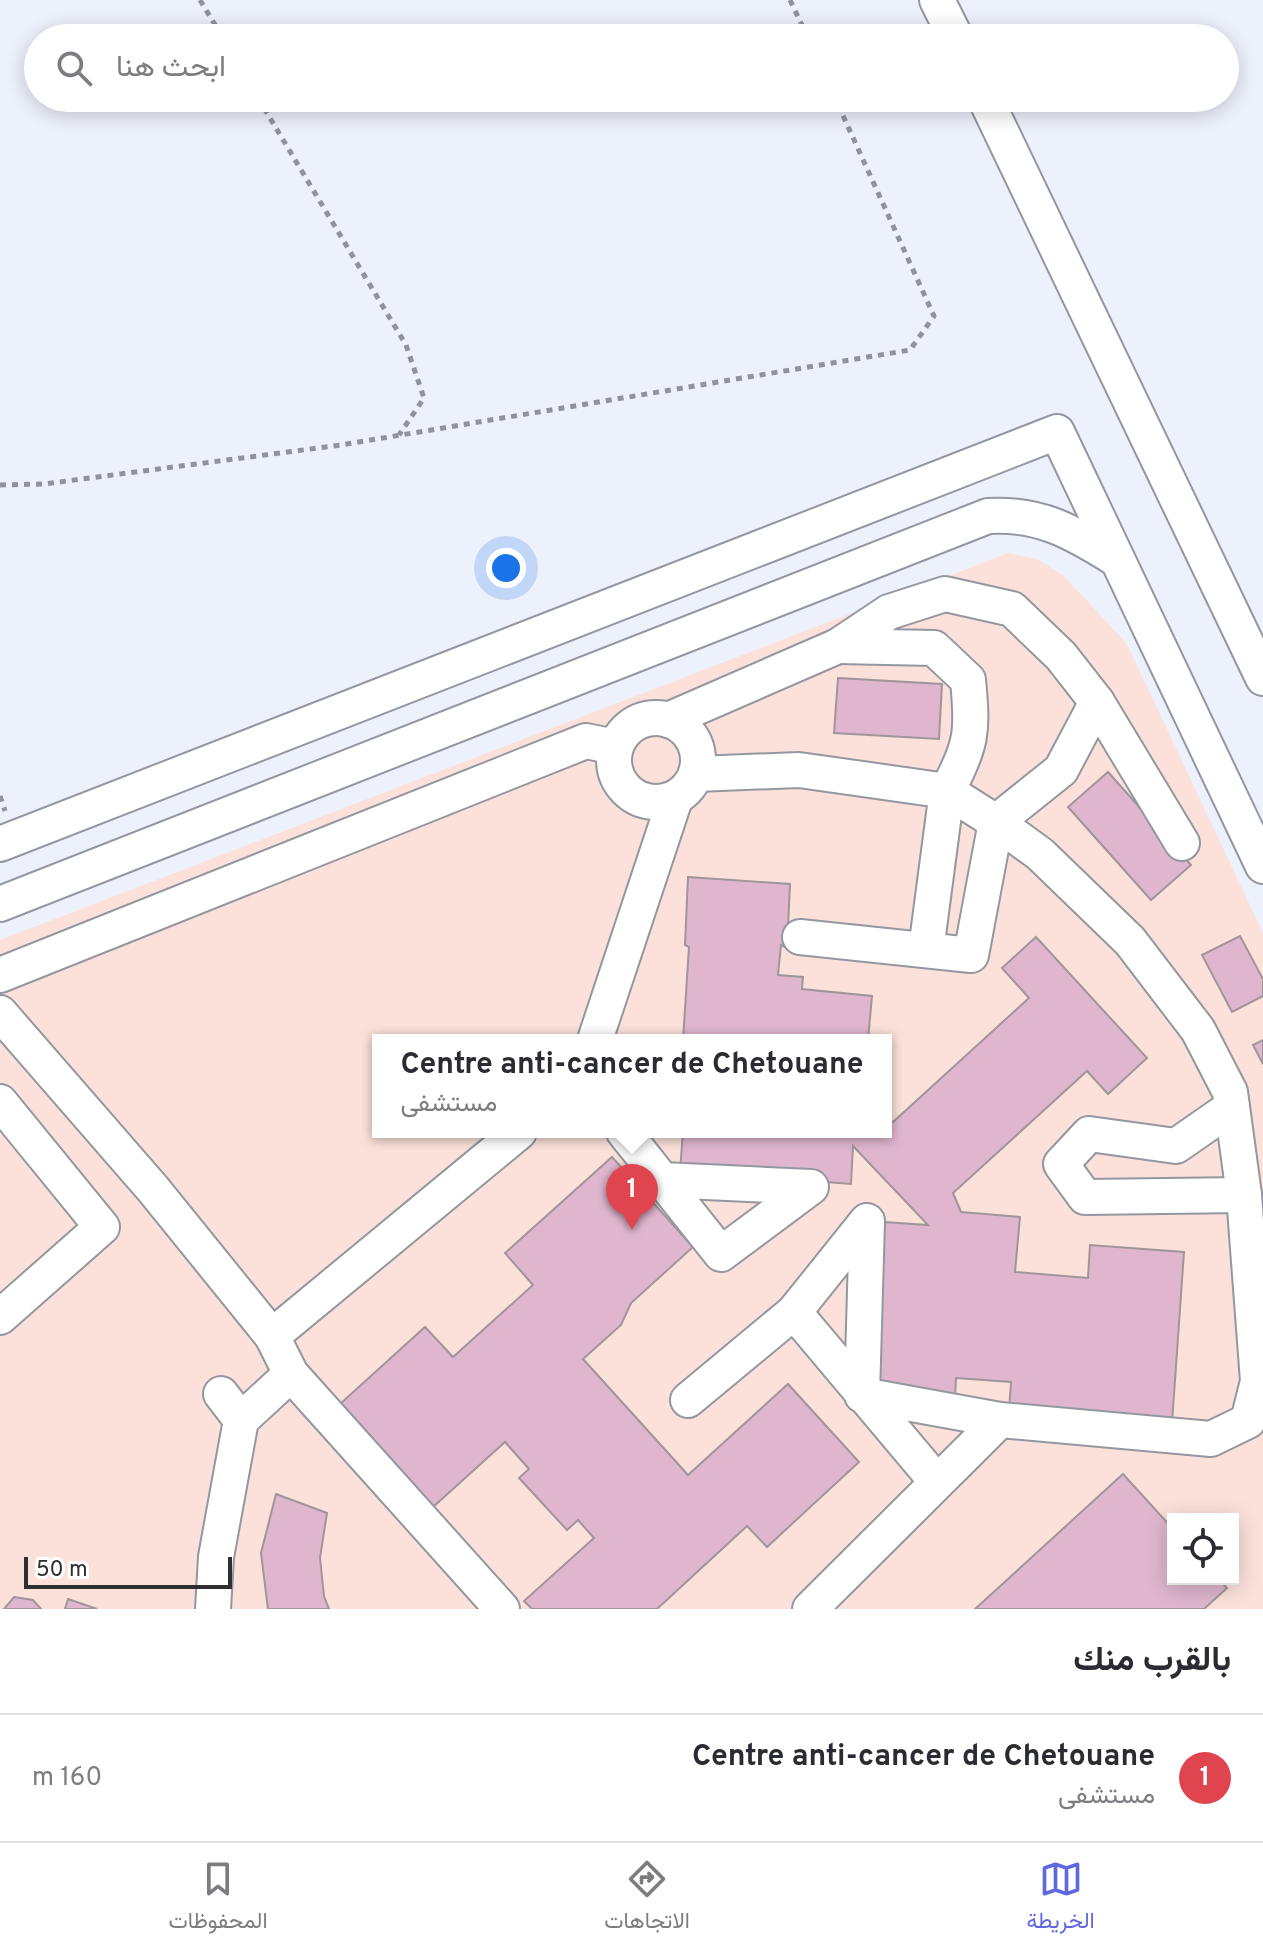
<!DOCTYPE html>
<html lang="ar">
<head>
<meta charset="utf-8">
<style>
  :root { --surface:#fff; --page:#f2f2f3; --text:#2b2b33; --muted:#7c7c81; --line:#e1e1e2; --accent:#5f68e0 }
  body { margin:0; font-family:Overpass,Vazirmatn,sans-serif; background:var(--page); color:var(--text); direction:rtl }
  .controls { position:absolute; right:24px; bottom:24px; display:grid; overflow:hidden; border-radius:0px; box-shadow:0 4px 20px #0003 }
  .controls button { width:72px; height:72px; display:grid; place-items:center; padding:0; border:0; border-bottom:2px solid var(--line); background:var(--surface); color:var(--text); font:40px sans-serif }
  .scale { position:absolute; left:24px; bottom:20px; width:208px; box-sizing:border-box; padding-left:8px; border:4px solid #2e2f33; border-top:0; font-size:22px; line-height:28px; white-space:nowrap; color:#2e2f33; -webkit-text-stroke:6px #fff; paint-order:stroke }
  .you { position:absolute; left:506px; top:568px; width:28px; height:28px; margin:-20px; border:6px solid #fff; border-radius:50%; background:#1a73e8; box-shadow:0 0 0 12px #1a73e833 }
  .badge { display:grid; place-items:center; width:52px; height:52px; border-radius:50%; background:var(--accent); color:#fff; font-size:26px; font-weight:700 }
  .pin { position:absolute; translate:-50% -66px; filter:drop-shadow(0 2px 4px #0008) }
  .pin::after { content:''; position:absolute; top:42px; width:28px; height:24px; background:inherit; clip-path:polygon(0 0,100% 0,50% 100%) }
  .popup { position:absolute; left:372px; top:1034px; width:520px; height:104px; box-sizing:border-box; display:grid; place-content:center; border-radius:0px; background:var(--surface); filter:drop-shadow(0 2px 6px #0005); font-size:26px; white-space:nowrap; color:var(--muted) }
  .popup b { font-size:30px; color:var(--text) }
  .popup::after { content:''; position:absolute; left:50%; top:100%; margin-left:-16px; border:16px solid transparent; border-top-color:var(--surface) }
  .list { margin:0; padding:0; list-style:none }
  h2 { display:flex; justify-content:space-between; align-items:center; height:104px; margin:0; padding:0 32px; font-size:34px }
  h2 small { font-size:26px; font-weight:400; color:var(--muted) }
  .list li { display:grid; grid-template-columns:52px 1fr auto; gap:24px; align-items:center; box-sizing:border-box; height:128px; padding:0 32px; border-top:2px solid var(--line) }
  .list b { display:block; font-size:30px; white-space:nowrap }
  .list p { margin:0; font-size:26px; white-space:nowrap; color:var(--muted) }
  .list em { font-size:26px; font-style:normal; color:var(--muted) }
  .icon { flex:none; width:44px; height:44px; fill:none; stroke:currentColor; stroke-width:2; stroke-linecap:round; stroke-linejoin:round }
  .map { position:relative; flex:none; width:1263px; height:1609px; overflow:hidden; direction:ltr }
  .search { position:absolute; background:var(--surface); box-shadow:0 4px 20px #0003; left:24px; right:24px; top:24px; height:88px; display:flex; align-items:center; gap:20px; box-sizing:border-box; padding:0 28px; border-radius:44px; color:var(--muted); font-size:30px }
  .sheet { height:232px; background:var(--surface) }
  nav { display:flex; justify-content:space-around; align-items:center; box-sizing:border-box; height:112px; border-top:2px solid var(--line); background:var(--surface); font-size:22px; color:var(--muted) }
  nav a { display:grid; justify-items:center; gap:4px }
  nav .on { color:var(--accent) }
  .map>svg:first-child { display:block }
</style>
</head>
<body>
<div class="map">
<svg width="1263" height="1609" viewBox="0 0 1263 1609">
  <rect width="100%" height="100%" fill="#edf1fc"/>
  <path fill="#fbe1da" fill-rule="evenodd" d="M 1008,553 L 1037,559 L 1063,575 L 1127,644 L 1263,933 L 1263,1609 L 0,1609 L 0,940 ZM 378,1040 L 886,1040 L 886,1132 L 378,1132 ZM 1173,1519 L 1233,1519 L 1233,1579 L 1173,1579 Z"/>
  <g fill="#dfb6ce" stroke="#9f959b" stroke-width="2">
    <path d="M 838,678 L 942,684 L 939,739 L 834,733 Z"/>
    <path d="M 1108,772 L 1191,865 L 1151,900 L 1068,807 Z"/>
    <path d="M 688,877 L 790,884 L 787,948 L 781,945 L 778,975 L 803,977 L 802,989 L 872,996 L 868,1040 L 683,1040 L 689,947 L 685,945 Z"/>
    <path d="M 1240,936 L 1263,979 L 1263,996 L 1232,1012 L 1202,955 Z"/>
    <path d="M 1036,937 L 1147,1058 L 1108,1094 L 1087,1071 L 953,1193 L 961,1212 L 1020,1217 L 1015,1272 L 1088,1278 L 1090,1245 L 1184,1252 L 1172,1423 L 1009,1411 L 1011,1382 L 956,1378 L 955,1397 L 872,1391 L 885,1222 L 928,1225 L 853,1146 L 851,1184 L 680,1171 L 683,1132 L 886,1132 L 886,1119 L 893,1122 L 1029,998 L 1002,968 Z"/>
    <path d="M 1263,1040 L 1263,1064 L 1253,1045 Z"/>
    <path d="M 612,1157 L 693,1247 L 631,1303 L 621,1325 L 583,1359 L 688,1475 L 788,1384 L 859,1462 L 767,1547 L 747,1526 L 657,1609 L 532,1609 L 524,1601 L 594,1538 L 578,1520 L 567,1530 L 519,1478 L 529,1469 L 505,1442 L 433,1507 L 340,1404 L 425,1327 L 453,1357 L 533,1285 L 505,1253 Z"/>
    <path d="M 1123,1474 L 1173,1529 L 1173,1579 L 1218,1579 L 1227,1588 L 1204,1609 L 975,1609 Z"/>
    <path d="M 276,1494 L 327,1513 L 320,1558 L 324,1596 L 329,1609 L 268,1609 L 261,1553 Z"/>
    <path d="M 14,1597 L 33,1600 L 41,1609 L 4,1609 Z"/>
    <path d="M 68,1599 L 97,1609 L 65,1609 Z"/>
  </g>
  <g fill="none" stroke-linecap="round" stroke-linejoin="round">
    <defs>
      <g id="minor">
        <path d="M 937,0 L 956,38"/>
        <path d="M 985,98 L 1263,678"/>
        <circle cx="656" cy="760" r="42"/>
        <path d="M 668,720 L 838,646"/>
        <path d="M 696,774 L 799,770 L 947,791 C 972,745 973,731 968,680 L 934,648 L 838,646 L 889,612 L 945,594 L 1012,609 L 1061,656 L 1097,702"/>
        <path d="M 0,844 L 1057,432 L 1263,866"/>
        <path d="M 0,904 L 988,516 C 1040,513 1073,532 1116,559"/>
        <path d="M 800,937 L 971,955 L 996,822 L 1040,854 L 1130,941 L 1198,1030 L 1230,1092 L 1244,1195"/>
        <path d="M 926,950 L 947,791 L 996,822 L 1061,770 L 1097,702 L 1182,843"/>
        <path d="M 0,975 L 586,741 L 615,747"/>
        <path d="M 0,1013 L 153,1189 L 272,1336"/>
        <path d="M 595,1040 L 675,799"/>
        <path d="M 0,1102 L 102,1227 L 0,1317"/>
        <path d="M 624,1132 L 721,1254 L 811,1187 L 663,1180"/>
        <path d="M 794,1312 L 867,1221 L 862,1395"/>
        <path d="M 221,1394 L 241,1420"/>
        <path d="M 862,1395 L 1000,1420"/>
        <path d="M 688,1400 L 794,1312 L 937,1482"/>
        <path d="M 213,1609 L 216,1557 L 241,1420 L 291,1374"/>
        <path d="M 502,1609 L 291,1374 L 272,1336 L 519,1132"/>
        <path d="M 810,1609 L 1000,1420 L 1211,1439 L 1248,1421 L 1258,1381 L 1244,1195 L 1085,1197 L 1061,1164 L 1089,1134 L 1176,1146 L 1232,1107"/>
      </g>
    </defs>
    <use href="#minor" stroke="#9397a0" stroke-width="38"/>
    <g stroke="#91939b" stroke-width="5" stroke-dasharray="6 6" stroke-linecap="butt">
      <path d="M 200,0 L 223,38"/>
      <path d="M 790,0 L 808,38"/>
      <path d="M 258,98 L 406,345 L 424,398 L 399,435"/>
      <path d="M 0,485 L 44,484 L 341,445 L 910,350 L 934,316 L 835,98"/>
      <path d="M 0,796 L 5,811"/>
    </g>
    <use href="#minor" stroke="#fff" stroke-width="34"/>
  </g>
</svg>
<div class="controls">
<button><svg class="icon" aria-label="locate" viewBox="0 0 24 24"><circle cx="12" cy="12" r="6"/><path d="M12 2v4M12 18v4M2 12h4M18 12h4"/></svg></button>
</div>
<div class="scale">50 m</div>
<div class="you"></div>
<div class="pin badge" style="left:632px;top:1230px;background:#e0444e">1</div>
<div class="popup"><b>Centre anti-cancer de Chetouane</b>مستشفى</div>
<div class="search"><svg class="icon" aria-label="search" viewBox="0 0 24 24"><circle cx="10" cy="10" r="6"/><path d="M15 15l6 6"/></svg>ابحث هنا</div>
</div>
<section class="sheet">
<h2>بالقرب منك<small></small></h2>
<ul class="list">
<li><span class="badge" style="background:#e0444e">1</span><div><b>Centre anti-cancer de Chetouane</b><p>مستشفى</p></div><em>160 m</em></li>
</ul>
</section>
<nav>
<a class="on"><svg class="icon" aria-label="map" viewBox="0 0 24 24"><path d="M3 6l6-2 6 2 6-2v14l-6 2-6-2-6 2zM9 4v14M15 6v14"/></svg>الخريطة</a>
<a><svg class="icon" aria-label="directions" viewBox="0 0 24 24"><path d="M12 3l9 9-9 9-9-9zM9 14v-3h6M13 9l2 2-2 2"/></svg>الاتجاهات</a>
<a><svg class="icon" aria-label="saved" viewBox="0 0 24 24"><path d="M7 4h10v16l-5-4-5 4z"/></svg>المحفوظات</a>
</nav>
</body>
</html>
